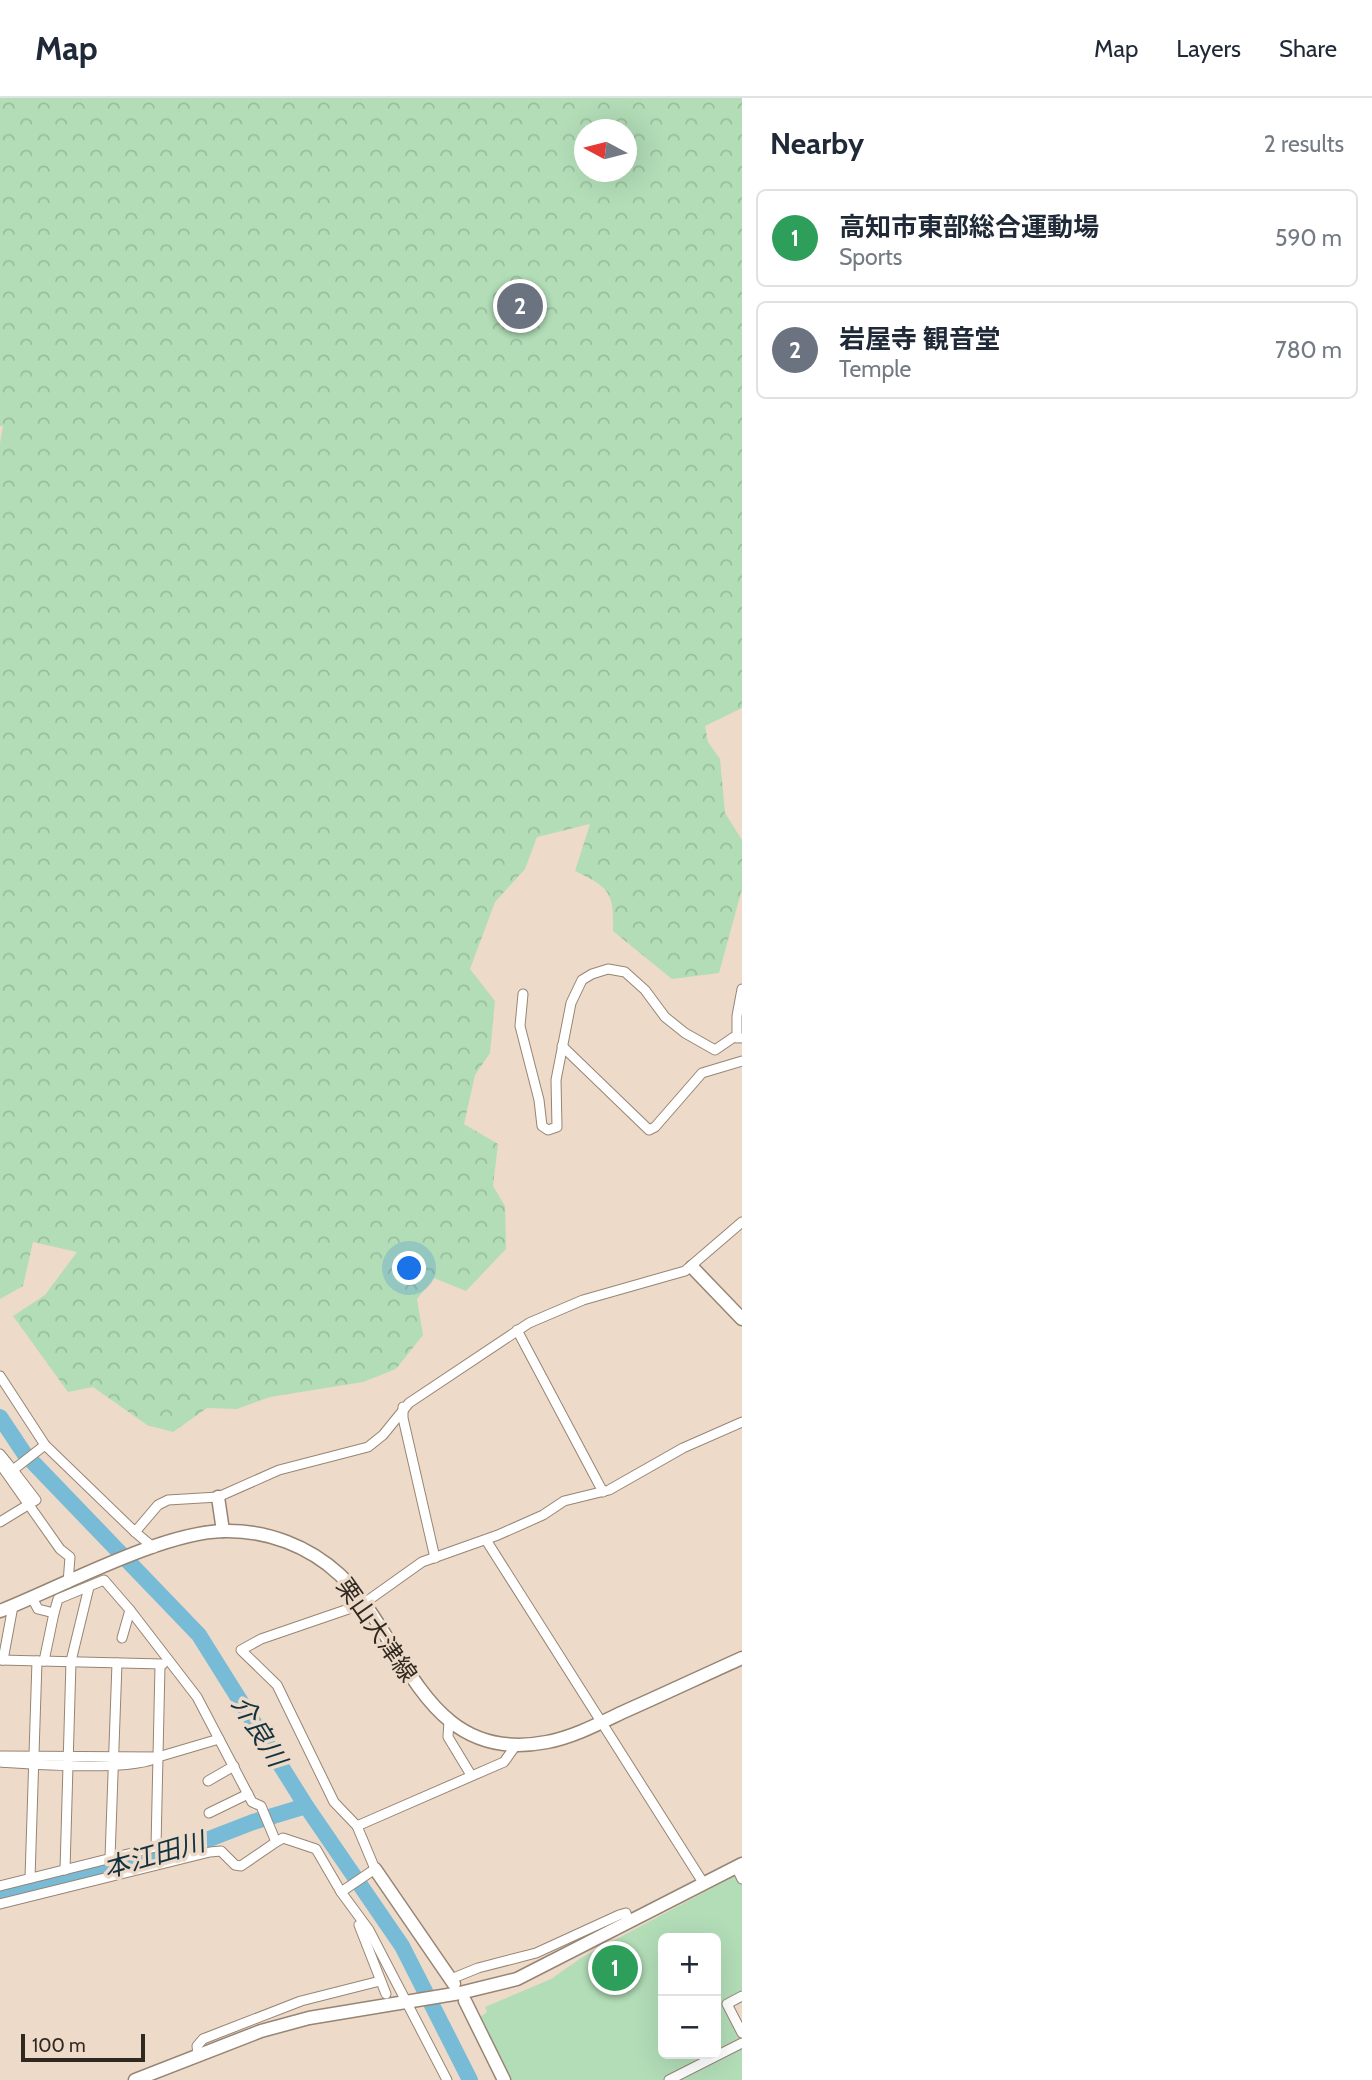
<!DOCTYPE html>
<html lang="en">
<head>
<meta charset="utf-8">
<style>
  :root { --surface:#fff; --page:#f6f6f7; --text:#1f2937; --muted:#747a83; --line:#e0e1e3; --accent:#1a73e8 }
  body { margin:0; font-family:Cabin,"Noto Sans JP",sans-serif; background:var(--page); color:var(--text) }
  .controls { position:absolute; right:21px; bottom:21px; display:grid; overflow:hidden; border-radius:10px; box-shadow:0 7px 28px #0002 }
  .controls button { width:63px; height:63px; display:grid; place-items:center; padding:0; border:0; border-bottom:2px solid var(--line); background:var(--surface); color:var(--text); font:35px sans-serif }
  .compass { position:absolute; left:574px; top:21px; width:63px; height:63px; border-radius:50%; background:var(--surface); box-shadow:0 7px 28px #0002; rotate:277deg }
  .scale { position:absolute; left:21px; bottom:18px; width:124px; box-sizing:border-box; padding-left:7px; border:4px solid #302922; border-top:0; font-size:19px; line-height:24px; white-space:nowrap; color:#302922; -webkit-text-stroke:5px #eedac8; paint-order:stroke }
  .you { position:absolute; left:410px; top:1171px; width:24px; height:24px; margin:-18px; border:5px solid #fff; border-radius:50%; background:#1a73e8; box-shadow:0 0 0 10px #1a73e833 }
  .badge { display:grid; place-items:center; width:46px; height:46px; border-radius:50%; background:var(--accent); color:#fff; font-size:23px; font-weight:700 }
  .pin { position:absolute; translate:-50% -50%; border:4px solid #fff; box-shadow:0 2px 7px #0006 }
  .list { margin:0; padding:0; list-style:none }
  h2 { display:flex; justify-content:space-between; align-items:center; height:91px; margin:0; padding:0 28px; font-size:30px }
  h2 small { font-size:23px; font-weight:400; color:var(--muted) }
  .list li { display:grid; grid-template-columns:46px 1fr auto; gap:21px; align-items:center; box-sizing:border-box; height:98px; margin:0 14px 14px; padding:0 14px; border:2px solid var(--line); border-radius:10px }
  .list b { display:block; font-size:26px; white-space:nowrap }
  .list p { margin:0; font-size:23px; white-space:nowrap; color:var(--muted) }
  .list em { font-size:23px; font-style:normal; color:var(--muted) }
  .map { position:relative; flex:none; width:742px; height:1982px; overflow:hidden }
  header { display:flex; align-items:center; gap:42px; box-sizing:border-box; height:98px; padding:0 35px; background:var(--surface); border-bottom:2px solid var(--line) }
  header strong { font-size:33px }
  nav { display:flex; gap:38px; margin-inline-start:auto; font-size:24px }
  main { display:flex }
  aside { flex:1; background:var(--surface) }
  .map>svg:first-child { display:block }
</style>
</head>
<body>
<header>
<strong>Map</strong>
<nav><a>Map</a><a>Layers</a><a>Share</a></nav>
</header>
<main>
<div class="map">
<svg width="742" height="1982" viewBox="0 0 742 1982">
  <defs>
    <pattern id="forest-crowns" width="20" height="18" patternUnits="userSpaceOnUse" patternTransform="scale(1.75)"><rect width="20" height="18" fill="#b2ddb7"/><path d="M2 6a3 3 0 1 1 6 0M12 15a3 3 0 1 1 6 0" fill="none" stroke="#99be9d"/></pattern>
  </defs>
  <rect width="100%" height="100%" fill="#eedac8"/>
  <path fill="#b2ddb7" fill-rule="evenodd" d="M 742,1774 L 742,1904 L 733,1908 L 742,1926 L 742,1982 L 508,1982 L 479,1920 L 487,1914 L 485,1909 L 551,1881 L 581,1860 ZM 663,1840 L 716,1840 L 716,1956 L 663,1956 Z"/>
  <path fill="url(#forest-crowns)" fill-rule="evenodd" d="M 0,0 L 742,0 L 742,610 L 705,628 L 708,644 L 720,661 L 725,715 L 742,742 L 742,791 L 719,875 L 672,881 L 613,833 C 614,794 610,790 575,773 L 590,726 L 537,739 L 525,771 L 495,804 L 470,871 L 495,903 L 490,955 L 475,977 L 464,1026 L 498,1046 L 493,1088 L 505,1108 L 506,1151 L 466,1193 L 434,1180 L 417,1201 L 423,1237 L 396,1271 L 363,1284 L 270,1299 L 237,1311 L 207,1310 L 173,1334 L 147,1327 L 93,1289 L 68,1294 L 13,1218 L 45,1197 L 77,1154 L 33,1144 L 23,1188 L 0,1201 L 0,345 L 3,328 L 0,328 ZM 584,32 L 626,32 L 626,74 L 584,74 Z"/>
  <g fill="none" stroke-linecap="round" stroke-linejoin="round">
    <g stroke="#78bbd6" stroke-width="16">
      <path d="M 0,1319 L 24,1355 L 199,1537 L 306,1708 L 402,1848 L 470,1982"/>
      <path d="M 0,1797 L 173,1755 L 253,1724 L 306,1708"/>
    </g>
    <defs>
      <g id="street">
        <path d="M 523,896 L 520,928 L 539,1002 L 542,1028 L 548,1032 L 557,1029 L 556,982 L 571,905 L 582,882 L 592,876 L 608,871 L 625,874 L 645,892 L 665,919 L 685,935 L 715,952 L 734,939 L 742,940"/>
        <path d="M 737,940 L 737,918 L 742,891"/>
        <path d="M 562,948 L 649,1032 L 655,1029 L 702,975 L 742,963"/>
        <path d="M 517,1232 L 603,1394"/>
        <path d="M 0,1278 L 45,1347 L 135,1434 L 158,1407 L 168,1402 L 218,1399 L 279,1372 L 368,1349 L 383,1337 L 409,1305 L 529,1225 L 583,1202 L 685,1173 L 742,1124"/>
        <path d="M 403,1309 L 403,1320 L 435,1460"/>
        <path d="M 0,1356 L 13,1372"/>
        <path d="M 0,1366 L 60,1451 L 70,1459 L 68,1485"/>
        <path d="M 0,1424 L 36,1402 L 13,1372 L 45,1347"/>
        <path d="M 135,1434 L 154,1450"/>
        <path d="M 486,1442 L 704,1786"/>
        <path d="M 32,1500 L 38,1511 L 54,1515 L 58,1501 L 104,1482 L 130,1512 L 197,1599 L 252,1704 L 261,1708 L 276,1744 L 283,1740 L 316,1751 L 341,1794 L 369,1832 L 447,1982"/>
        <path d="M 122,1540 L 130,1512"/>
        <path d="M 0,1562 L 163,1566"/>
        <path d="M 3,1562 L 13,1508"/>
        <path d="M 44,1563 L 54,1515"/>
        <path d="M 449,1622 L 448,1639 L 471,1677"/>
        <path d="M 0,1658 L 158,1659 L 219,1641"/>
        <path d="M 0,1664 C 29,1666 139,1674 157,1659"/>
        <path d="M 208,1683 L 234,1668"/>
        <path d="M 209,1715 L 248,1696"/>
        <path d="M 357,1728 L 504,1664 L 516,1647"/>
        <path d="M 110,1760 L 117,1565"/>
        <path d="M 736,1769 L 742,1781"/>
        <path d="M 65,1772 L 71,1563 L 89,1489"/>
        <path d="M 30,1780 L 37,1563"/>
        <path d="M 0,1788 L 156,1749 L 160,1567"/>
        <path d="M 341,1794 L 375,1771 L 357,1728 L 334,1704 L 277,1587 L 241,1552 L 261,1541 L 363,1506 L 422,1464 L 498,1437 L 543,1417 L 564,1403 L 609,1392 L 683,1350 L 742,1324"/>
        <path d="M 0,1806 L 210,1754 L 221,1753 L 235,1767 L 241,1768 L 276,1744"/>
        <path d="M 363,1825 L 359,1827 L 386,1896"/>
        <path d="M 451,1881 L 478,1870 L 536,1855 L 619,1817 L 626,1815 L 629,1825"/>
        <path d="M 742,1898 L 727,1906 L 742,1935"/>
        <path d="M 198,1957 L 197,1948 L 203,1941 L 301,1903 L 380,1883"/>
        <path d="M 669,1982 L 742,1945"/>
      </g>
      <g id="secondary">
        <path d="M 692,1169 L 742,1221"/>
        <path d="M 218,1399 L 223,1433"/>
        <path d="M 0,1513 C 61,1489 162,1434 224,1433 C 267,1432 309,1448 340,1477 C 407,1542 424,1668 547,1644 C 573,1639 598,1626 621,1615 C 662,1597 702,1578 742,1560"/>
        <path d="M 375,1771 L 454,1886"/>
        <path d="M 465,1903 L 504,1982"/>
        <path d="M 135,1982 L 261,1933 L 309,1920 L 460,1895 L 517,1881 L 742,1766"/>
      </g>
    </defs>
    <use href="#street" stroke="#978574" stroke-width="11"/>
    <use href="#secondary" stroke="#978574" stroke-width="15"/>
    <use href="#street" stroke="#fff" stroke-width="9"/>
    <use href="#secondary" stroke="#fff" stroke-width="12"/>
  </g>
  <g text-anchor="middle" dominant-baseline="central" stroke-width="7" stroke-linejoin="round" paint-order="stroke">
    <g font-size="24" fill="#302922" stroke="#eedac8">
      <text transform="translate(377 1532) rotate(55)">栗山大津線</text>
    </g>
    <g font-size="26" font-style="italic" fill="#12323f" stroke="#eedac8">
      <text transform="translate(259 1633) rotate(58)">介良川</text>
      <text transform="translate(154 1757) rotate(-16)">本江田川</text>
    </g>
  </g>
</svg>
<div class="controls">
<button>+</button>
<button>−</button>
</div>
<svg class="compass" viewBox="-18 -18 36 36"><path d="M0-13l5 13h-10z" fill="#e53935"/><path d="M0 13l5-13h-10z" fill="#747a83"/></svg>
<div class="scale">100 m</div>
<div class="you"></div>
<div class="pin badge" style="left:615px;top:1870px;background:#2e9e5b">1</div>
<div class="pin badge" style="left:520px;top:208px;background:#6b7280">2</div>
</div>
<aside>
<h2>Nearby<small>2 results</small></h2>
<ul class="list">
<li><span class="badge" style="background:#2e9e5b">1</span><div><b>高知市東部総合運動場</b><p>Sports</p></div><em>590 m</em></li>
<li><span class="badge" style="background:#6b7280">2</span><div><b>岩屋寺 観音堂</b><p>Temple</p></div><em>780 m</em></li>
</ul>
</aside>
</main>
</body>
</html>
